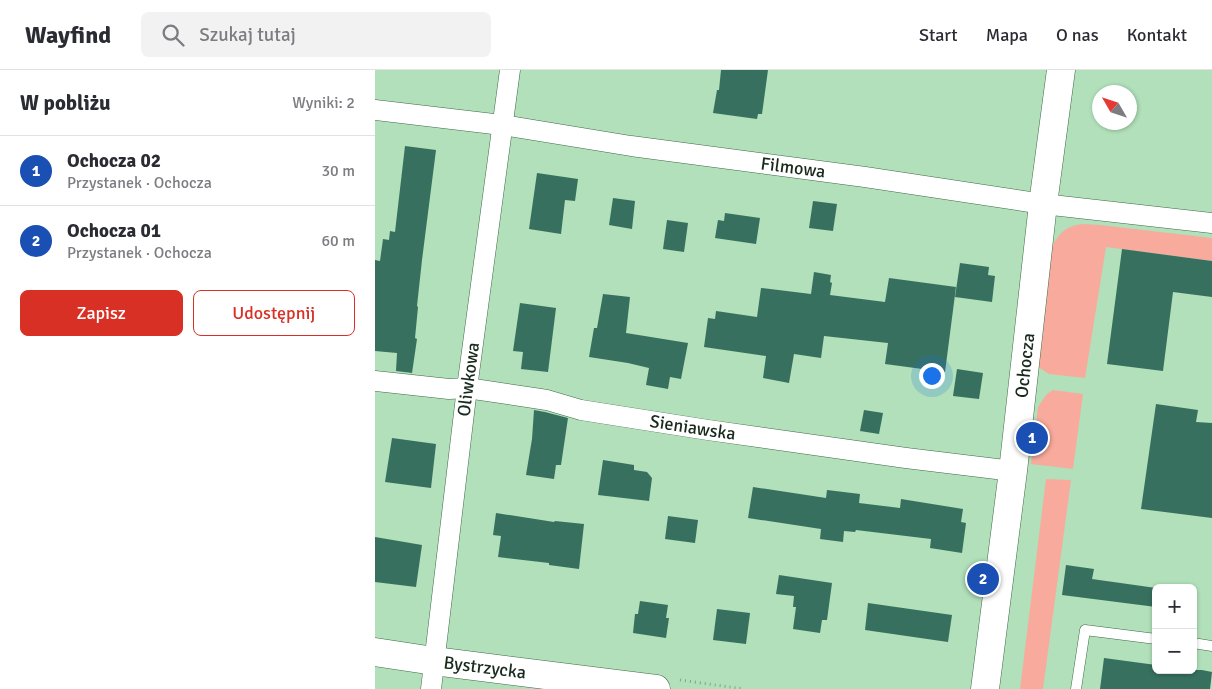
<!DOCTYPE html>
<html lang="pl">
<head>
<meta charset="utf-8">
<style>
  :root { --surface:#fff; --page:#f2f2f3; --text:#2b2b33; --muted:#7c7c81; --line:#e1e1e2; --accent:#d93025 }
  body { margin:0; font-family:Signika,sans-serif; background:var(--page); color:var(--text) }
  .controls { position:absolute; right:15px; bottom:15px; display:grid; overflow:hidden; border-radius:8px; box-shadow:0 1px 4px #0004 }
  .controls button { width:45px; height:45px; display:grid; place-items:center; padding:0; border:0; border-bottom:1px solid var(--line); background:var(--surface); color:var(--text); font:25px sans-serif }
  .compass { position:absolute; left:717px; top:15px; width:45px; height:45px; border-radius:50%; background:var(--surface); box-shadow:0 1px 4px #0004; rotate:309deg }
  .you { position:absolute; left:556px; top:305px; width:18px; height:18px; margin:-12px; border:4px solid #fff; border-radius:50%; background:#1a73e8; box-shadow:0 0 0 8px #1a73e833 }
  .badge { display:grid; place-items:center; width:32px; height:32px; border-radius:50%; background:var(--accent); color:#fff; font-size:16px; font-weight:700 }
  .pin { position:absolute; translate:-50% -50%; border:2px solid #fff; box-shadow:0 1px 5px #0006 }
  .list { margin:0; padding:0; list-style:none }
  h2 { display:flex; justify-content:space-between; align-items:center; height:65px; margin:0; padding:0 20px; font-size:21px }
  h2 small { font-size:16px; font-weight:400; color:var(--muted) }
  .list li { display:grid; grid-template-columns:32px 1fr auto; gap:15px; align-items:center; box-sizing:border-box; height:70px; padding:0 20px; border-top:1px solid var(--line) }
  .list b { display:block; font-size:19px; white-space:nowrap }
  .list p { margin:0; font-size:16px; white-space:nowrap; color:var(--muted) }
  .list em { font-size:16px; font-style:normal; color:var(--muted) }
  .actions { display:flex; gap:10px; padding:15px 20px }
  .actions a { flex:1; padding:11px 0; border:1px solid var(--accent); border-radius:8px; text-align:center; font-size:18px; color:var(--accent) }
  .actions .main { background:var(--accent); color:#fff }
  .icon { flex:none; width:28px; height:28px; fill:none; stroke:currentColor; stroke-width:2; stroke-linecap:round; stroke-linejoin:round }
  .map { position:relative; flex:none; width:837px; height:619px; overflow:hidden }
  header { display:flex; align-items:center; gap:30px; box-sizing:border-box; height:70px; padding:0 25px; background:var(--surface); border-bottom:1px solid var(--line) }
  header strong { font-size:24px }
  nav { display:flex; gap:28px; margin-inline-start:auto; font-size:18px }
  .search { width:350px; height:45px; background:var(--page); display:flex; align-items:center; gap:12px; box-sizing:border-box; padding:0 18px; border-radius:8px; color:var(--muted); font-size:19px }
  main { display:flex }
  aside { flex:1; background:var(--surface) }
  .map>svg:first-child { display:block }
</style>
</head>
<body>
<header>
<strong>Wayfind</strong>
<div class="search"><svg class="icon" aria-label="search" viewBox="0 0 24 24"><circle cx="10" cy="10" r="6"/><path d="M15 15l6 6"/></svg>Szukaj tutaj</div>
<nav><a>Start</a><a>Mapa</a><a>O nas</a><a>Kontakt</a></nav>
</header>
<main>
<aside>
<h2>W pobliżu<small>Wyniki: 2</small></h2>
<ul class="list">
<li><span class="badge" style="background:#1a4fb4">1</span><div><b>Ochocza 02</b><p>Przystanek · Ochocza</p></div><em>30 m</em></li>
<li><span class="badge" style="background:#1a4fb4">2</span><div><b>Ochocza 01</b><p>Przystanek · Ochocza</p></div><em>60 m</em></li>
</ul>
<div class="actions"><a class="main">Zapisz</a><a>Udostępnij</a></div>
</aside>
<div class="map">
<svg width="837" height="619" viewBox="0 0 837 619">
  <rect width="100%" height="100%" fill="#b1e0ba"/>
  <g fill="#f8ab9d">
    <path d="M 707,154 L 725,155 L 837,168 L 837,191 L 731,177 L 710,308 L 674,304 L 663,297 L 676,178 C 684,164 690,156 707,154 Z"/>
    <path d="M 678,320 L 708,324 L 698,399 L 656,394 L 663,337 L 671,325 Z"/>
    <path d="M 671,409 L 696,410 L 668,619 L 645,619 Z"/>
  </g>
  <g fill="#37705e">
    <path d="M 346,0 L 393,0 L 387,44 L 383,44 L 382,49 L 338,43 L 342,20 L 344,20 Z"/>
    <path d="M 30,76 L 61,80 L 47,190 L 42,236 L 43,237 L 40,268 L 42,269 L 37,303 L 21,301 L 22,283 L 0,281 L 0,190 L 5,191 L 8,169 L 14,170 L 15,161 L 20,162 Z"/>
    <path d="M 162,103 L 203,109 L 200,131 L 190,130 L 186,164 L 154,159 Z"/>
    <path d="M 238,128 L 260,131 L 257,159 L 234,155 Z"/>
    <path d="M 438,131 L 462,134 L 458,161 L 434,158 Z"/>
    <path d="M 350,143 L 385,148 L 381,174 L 340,168 L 343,150 L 349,151 Z"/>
    <path d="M 292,150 L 313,153 L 309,182 L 288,179 Z"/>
    <path d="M 747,179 L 837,191 L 837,227 L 798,222 L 788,301 L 732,294 Z"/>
    <path d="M 585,193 L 614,197 L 613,205 L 620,206 L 617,232 L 580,227 Z"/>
    <path d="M 439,202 L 456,205 L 455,212 L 457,213 L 455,225 L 510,232 L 514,208 L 581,217 L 570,302 L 510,294 L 513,273 L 449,266 L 446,288 L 419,284 L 414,313 L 388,308 L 391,286 L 329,277 L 333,248 L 340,249 L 341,241 L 382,247 L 386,218 L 436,224 Z"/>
    <path d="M 228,224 L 255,227 L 251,263 L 313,273 L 306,309 L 295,307 L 293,319 L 271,315 L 274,298 L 253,293 L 214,287 L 219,258 L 222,258 Z"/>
    <path d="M 145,233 L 181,238 L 173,302 L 146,299 L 148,282 L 138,281 Z"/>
    <path d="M 582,299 L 608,303 L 604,329 L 578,326 Z"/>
    <path d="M 781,334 L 823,340 L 821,352 L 837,353 L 837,448 L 766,439 Z"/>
    <path d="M 159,340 L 170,342 L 193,348 L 186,395 L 181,395 L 179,409 L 151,405 L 157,369 Z"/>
    <path d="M 489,340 L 508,343 L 504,364 L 485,361 Z"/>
    <path d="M 17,368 L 61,374 L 56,418 L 10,412 Z"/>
    <path d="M 228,390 L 259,395 L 259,400 L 272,402 L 277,408 L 274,431 L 223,425 Z"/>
    <path d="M 378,417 L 451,428 L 452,420 L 485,424 L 484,433 L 525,438 L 526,429 L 588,439 L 586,452 L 591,453 L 587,483 L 555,478 L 556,469 L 481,460 L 480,462 L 469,461 L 468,472 L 445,469 L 446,459 L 373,448 Z"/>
    <path d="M 121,443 L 179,452 L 180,451 L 209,454 L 204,499 L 174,495 L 174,493 L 123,487 L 126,466 L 118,465 Z"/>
    <path d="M 293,446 L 323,450 L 320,473 L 290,469 Z"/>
    <path d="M 0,467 L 47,475 L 41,517 L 0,512 Z"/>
    <path d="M 691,495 L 719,499 L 717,509 L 781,518 L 781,537 L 687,525 Z"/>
    <path d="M 404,505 L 457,513 L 452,550 L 447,550 L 445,563 L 418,559 L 421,537 L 418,537 L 419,526 L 401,524 Z"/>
    <path d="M 265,531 L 293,535 L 291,548 L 294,548 L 291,568 L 258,563 L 260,544 L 263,544 Z"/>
    <path d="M 493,533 L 577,545 L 573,572 L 490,560 Z"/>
    <path d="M 342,539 L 375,543 L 371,574 L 338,570 Z"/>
    <path d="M 729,588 L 781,595 L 781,600 L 827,600 L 837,602 L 835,619 L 725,619 Z"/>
  </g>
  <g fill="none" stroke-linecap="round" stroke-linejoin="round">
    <defs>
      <g id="lane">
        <path d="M 818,573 L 837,576"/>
        <path d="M 701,619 L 710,560 L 781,569"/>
      </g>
      <g id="street">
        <path id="s1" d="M 0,40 L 127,55 L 256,76 L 490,107 L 668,134 L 837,153"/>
        <path id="s2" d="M 0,311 L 74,319 L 92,318 L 172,330 L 206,340 L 333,360 L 531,388 L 638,401"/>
        <path id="s3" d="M 56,619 L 92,318 L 135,0"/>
      </g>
      <g id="secondary">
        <path id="s4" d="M 0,582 L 59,591 L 281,619"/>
        <path id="s5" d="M 610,619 L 638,401 L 668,134 L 686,0"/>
      </g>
    </defs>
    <use href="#lane" stroke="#3f6948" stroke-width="11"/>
    <use href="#street" stroke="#3f6948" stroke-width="21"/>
    <use href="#secondary" stroke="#3f6948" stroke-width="29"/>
    <path stroke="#7fa486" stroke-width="3" stroke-dasharray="1 4" stroke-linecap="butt" d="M 305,610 L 369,619"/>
    <use href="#lane" stroke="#fff" stroke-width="10"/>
    <use href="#street" stroke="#fff" stroke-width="20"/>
    <use href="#secondary" stroke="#fff" stroke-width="28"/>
  </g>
  <g text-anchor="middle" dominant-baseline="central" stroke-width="5" stroke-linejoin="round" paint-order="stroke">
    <g font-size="18" fill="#182a1c" stroke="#b1e0ba">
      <text stroke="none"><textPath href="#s1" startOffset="422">Filmowa</textPath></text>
      <text stroke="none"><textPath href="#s5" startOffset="326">Ochocza</textPath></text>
      <text stroke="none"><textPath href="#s3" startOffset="312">Oliwkowa</textPath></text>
      <text stroke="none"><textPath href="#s2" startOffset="322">Sieniawska</textPath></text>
      <text stroke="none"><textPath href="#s4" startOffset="111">Bystrzycka</textPath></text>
    </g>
  </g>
</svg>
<div class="controls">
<button>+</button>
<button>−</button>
</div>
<svg class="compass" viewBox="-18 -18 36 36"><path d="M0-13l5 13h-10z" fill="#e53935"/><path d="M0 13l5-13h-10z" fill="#7c7c81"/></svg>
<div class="you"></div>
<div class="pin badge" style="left:657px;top:368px;background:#1a4fb4">1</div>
<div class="pin badge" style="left:608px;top:509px;background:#1a4fb4">2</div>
</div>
</main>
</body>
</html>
